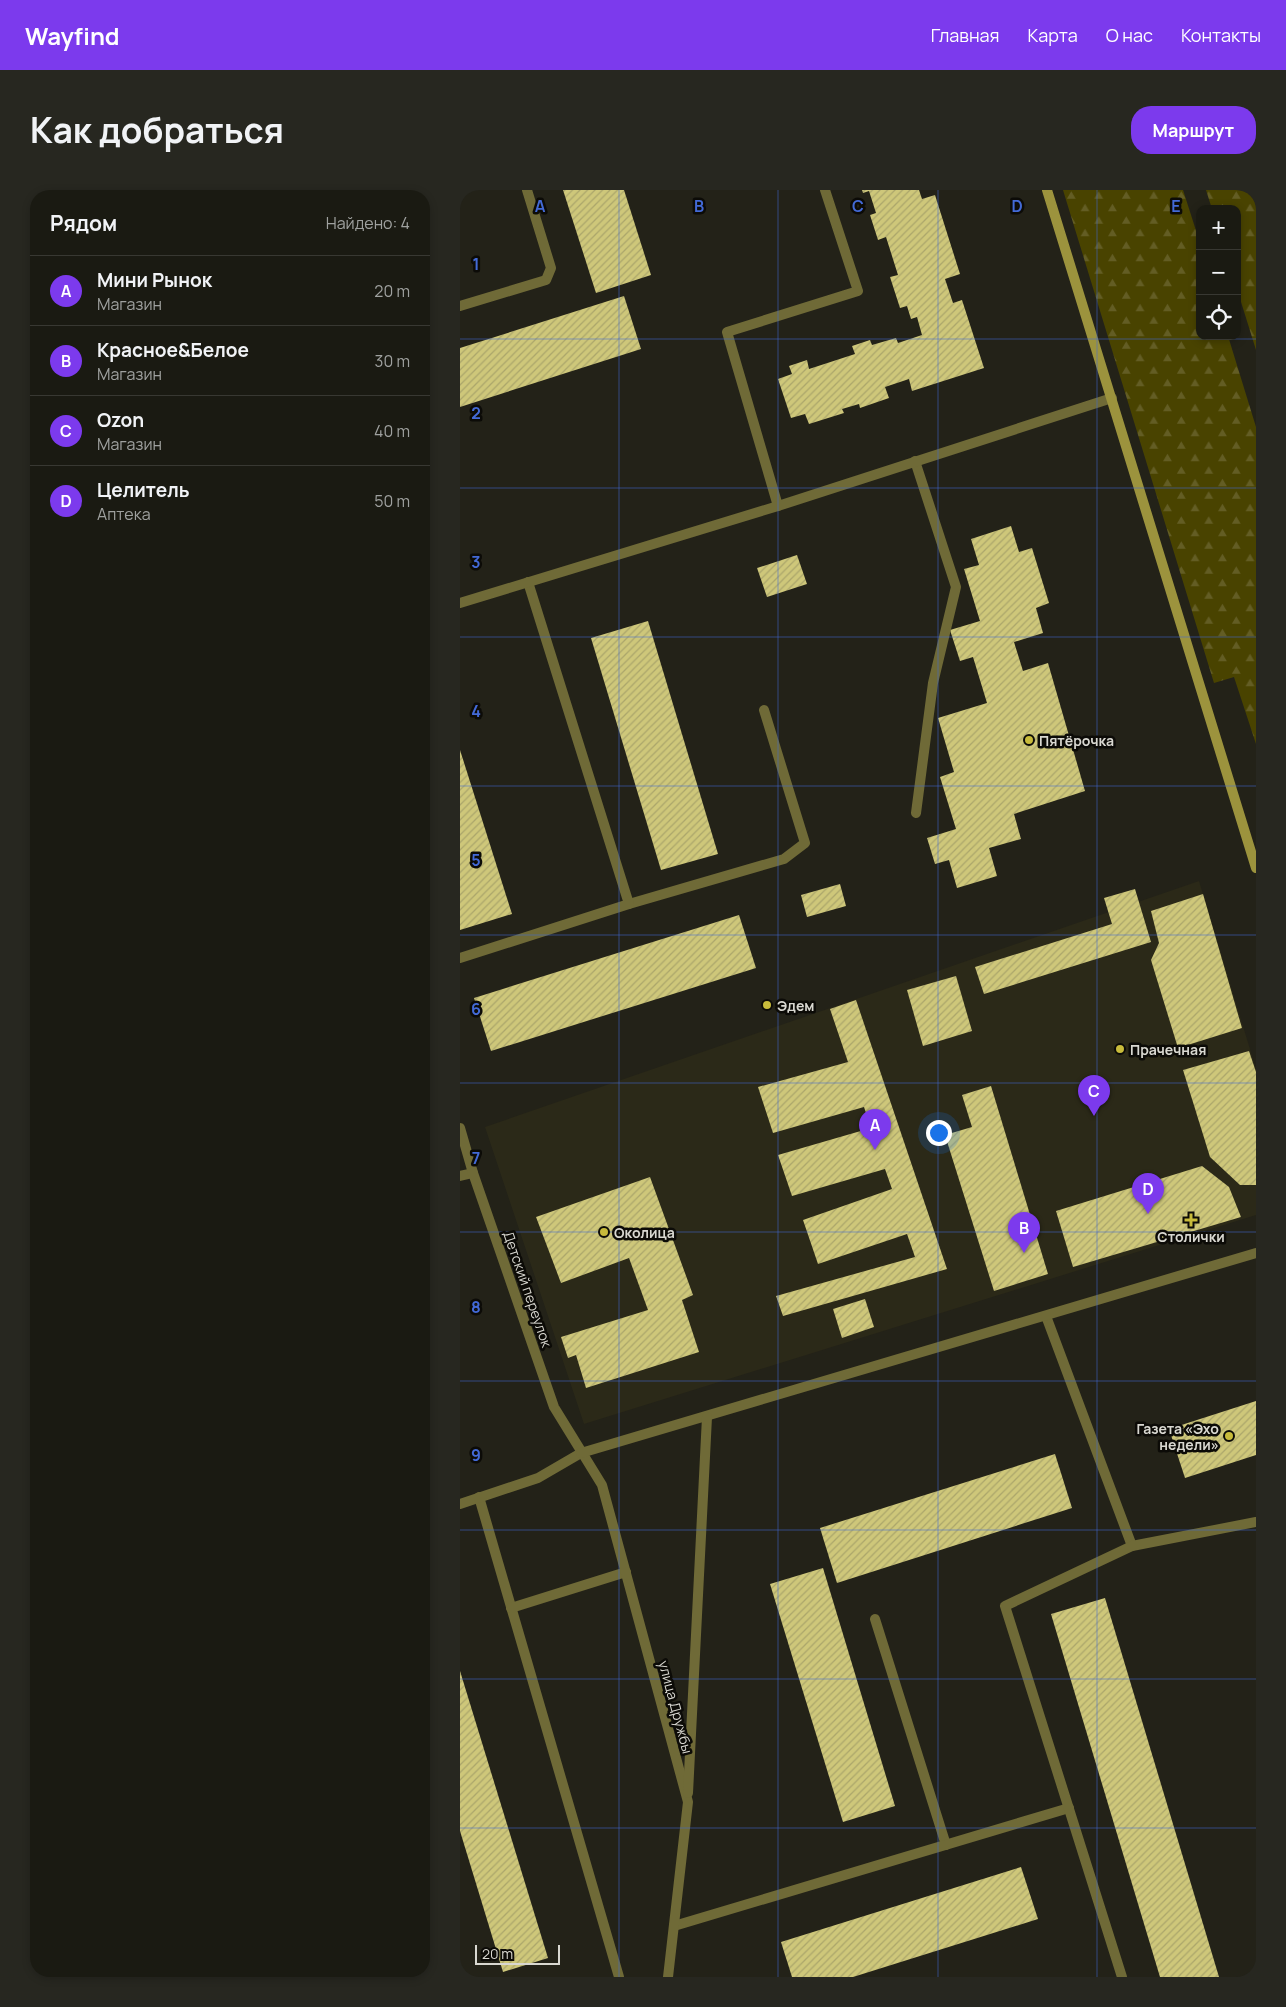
<!DOCTYPE html>
<html lang="ru">
<head>
<meta charset="utf-8">
<style>
  :root { --surface:#1a1a12; --page:#272720; --text:#f1f3f6; --muted:#9fa19f; --line:#383832; --accent:#7c3aed }
  body { margin:0; font-family:Manrope,sans-serif; background:var(--page); color:var(--text) }
  .controls { position:absolute; right:15px; top:15px; display:grid; overflow:hidden; border-radius:10px; box-shadow:0 2px 8px #0003 }
  .controls button { width:45px; height:45px; display:grid; place-items:center; padding:0; border:0; border-bottom:1px solid var(--line); background:var(--surface); color:var(--text); font:25px sans-serif }
  .scale { position:absolute; left:15px; bottom:12px; width:85px; box-sizing:border-box; padding-left:5px; border:2px solid #d9d8d1; border-top:0; font-size:14px; line-height:18px; white-space:nowrap; color:#d9d8d1; -webkit-text-stroke:4px #0c0b07; paint-order:stroke }
  .you { position:absolute; left:478px; top:942px; width:18px; height:18px; margin:-12px; border:4px solid #fff; border-radius:50%; background:#1a73e8; box-shadow:0 0 0 8px #1a73e833 }
  .badge { display:grid; place-items:center; width:32px; height:32px; border-radius:50%; background:var(--accent); color:#fff; font-size:16px; font-weight:700 }
  .pin { position:absolute; translate:-50% -41px; filter:drop-shadow(0 1px 2px #0008) }
  .pin::after { content:''; position:absolute; top:26px; width:18px; height:15px; background:inherit; clip-path:polygon(0 0,100% 0,50% 100%) }
  .list { margin:0; padding:0; list-style:none }
  h2 { display:flex; justify-content:space-between; align-items:center; height:65px; margin:0; padding:0 20px; font-size:21px }
  h2 small { font-size:16px; font-weight:400; color:var(--muted) }
  .list li { display:grid; grid-template-columns:32px 1fr auto; gap:15px; align-items:center; box-sizing:border-box; height:70px; padding:0 20px; border-top:1px solid var(--line) }
  .list b { display:block; font-size:19px; white-space:nowrap }
  .list p { margin:0; font-size:16px; white-space:nowrap; color:var(--muted) }
  .list em { font-size:16px; font-style:normal; color:var(--muted) }
  .icon { flex:none; width:28px; height:28px; fill:none; stroke:currentColor; stroke-width:2; stroke-linecap:round; stroke-linejoin:round }
  .map { position:relative; flex:none; width:796px; height:1787px; overflow:hidden; border-radius:20px }
  header { display:flex; align-items:center; gap:30px; box-sizing:border-box; height:70px; padding:0 25px; background:var(--accent); color:#fff }
  header strong { font-size:24px }
  nav { display:flex; gap:28px; margin-inline-start:auto; font-size:18px }
  .intro { display:flex; align-items:center; justify-content:space-between; box-sizing:border-box; height:120px; padding:0 30px }
  h1 { margin:0; font-size:35px }
  .button { padding:12px 22px; border-radius:20px; background:var(--accent); color:#fff; font-size:18px; font-weight:700 }
  main { display:flex; gap:30px; padding:0 30px }
  aside { flex:1; background:var(--surface); border-radius:20px; box-shadow:0 2px 8px #0003 }
  .map>svg:first-child { display:block }
</style>
</head>
<body>
<header>
<strong>Wayfind</strong>
<nav><a>Главная</a><a>Карта</a><a>О нас</a><a>Контакты</a></nav>
</header>
<div class="intro"><h1>Как добраться</h1><a class="button">Маршрут</a></div>
<main>
<aside>
<h2>Рядом<small>Найдено: 4</small></h2>
<ul class="list">
<li><span class="badge">A</span><div><b>Мини Рынок</b><p>Магазин</p></div><em>20 m</em></li>
<li><span class="badge">B</span><div><b>Красное&amp;Белое</b><p>Магазин</p></div><em>30 m</em></li>
<li><span class="badge">C</span><div><b>Ozon</b><p>Магазин</p></div><em>40 m</em></li>
<li><span class="badge">D</span><div><b>Целитель</b><p>Аптека</p></div><em>50 m</em></li>
</ul>
</aside>
<div class="map">
<svg width="796" height="1787" viewBox="0 0 796 1787">
  <defs>
    <pattern id="forest-firs" width="22" height="20" patternUnits="userSpaceOnUse" patternTransform="scale(1.25)"><rect width="22" height="20" fill="#494300"/><path d="M5 1l3.5 6h-7zM16 11l3.5 6h-7z" fill="#635d24"/></pattern>
    <pattern id="building-hatch" width="6" height="6" patternUnits="userSpaceOnUse" patternTransform="scale(1.25)"><rect width="6" height="6" fill="#cec77a"/><path d="M-1 1l2-2M0 6l6-6M5 7l2-2" fill="none" stroke="#aba66b"/></pattern>
  </defs>
  <rect width="100%" height="100%" fill="#232218"/>
  <path fill="#2b2918" d="M 739,691 L 796,879 L 796,1025 L 124,1234 L 25,937 Z"/>
  <g fill="url(#forest-firs)">
    <path d="M 603,0 L 723,0 L 740,53 L 740,146 L 768,146 L 796,237 L 796,554 L 774,487 L 754,493 Z"/>
    <path d="M 746,0 L 796,0 L 796,160 L 777,99 L 777,19 L 752,19 Z"/>
  </g>
  <g fill="url(#building-hatch)">
    <path d="M 103,0 L 164,0 L 191,85 L 136,103 Z"/>
    <path d="M 402,0 L 459,0 L 462,9 L 475,5 L 500,84 L 485,89 L 493,113 L 502,110 L 524,178 L 452,201 L 449,189 L 425,197 L 429,208 L 400,218 L 399,214 L 382,219 L 384,223 L 349,234 L 345,224 L 331,228 L 318,189 L 332,184 L 329,176 L 347,170 L 349,179 L 395,164 L 392,156 L 410,150 L 412,155 L 436,148 L 438,153 L 462,145 L 457,127 L 451,129 L 447,116 L 440,118 L 430,87 L 438,85 L 426,47 L 418,50 L 410,25 L 416,23 L 409,1 L 403,3 Z"/>
    <path d="M 164,106 L 181,159 L 0,217 L 0,158 Z"/>
    <path d="M 551,336 L 559,362 L 572,358 L 589,413 L 576,418 L 583,443 L 554,452 L 563,481 L 588,473 L 625,601 L 554,624 L 561,649 L 529,658 L 537,686 L 497,698 L 489,670 L 475,674 L 467,648 L 496,639 L 480,587 L 494,582 L 478,528 L 527,513 L 513,467 L 500,471 L 490,440 L 520,431 L 504,379 L 519,375 L 511,349 Z"/>
    <path d="M 337,365 L 347,394 L 307,407 L 297,378 Z"/>
    <path d="M 188,431 L 258,664 L 201,680 L 131,448 Z"/>
    <path d="M 0,560 L 52,724 L 0,740 Z"/>
    <path d="M 380,694 L 386,716 L 347,727 L 341,705 Z"/>
    <path d="M 675,699 L 691,752 L 524,804 L 515,777 L 652,734 L 644,708 Z"/>
    <path d="M 743,704 L 782,838 L 718,858 L 691,770 L 699,753 L 691,721 Z"/>
    <path d="M 279,725 L 296,778 L 31,861 L 14,808 Z"/>
    <path d="M 496,786 L 512,841 L 463,856 L 447,800 Z"/>
    <path d="M 396,810 L 487,1079 L 323,1126 L 316,1106 L 455,1067 L 447,1044 L 358,1074 L 343,1030 L 432,999 L 425,979 L 332,1006 L 318,965 L 411,938 L 404,917 L 313,943 L 298,897 L 388,872 L 370,819 Z"/>
    <path d="M 789,861 L 796,882 L 796,995 L 780,995 L 750,967 L 723,880 Z"/>
    <path d="M 531,896 L 588,1084 L 534,1101 L 485,945 L 512,937 L 502,905 Z"/>
    <path d="M 742,976 L 769,997 L 781,1027 L 613,1077 L 596,1021 Z"/>
    <path d="M 190,987 L 233,1105 L 222,1110 L 239,1162 L 126,1198 L 116,1165 L 108,1168 L 101,1147 L 188,1120 L 169,1068 L 101,1093 L 76,1027 Z"/>
    <path d="M 405,1109 L 414,1137 L 382,1148 L 373,1119 Z"/>
    <path d="M 796,1211 L 796,1265 L 725,1288 L 709,1239 Z"/>
    <path d="M 595,1264 L 612,1318 L 377,1393 L 360,1338 Z"/>
    <path d="M 363,1378 L 435,1616 L 383,1632 L 310,1394 Z"/>
    <path d="M 645,1408 L 759,1787 L 700,1787 L 591,1424 Z"/>
    <path d="M 0,1481 L 88,1768 L 43,1782 L 0,1641 Z"/>
    <path d="M 561,1677 L 578,1729 L 393,1787 L 332,1787 L 321,1752 Z"/>
  </g>
  <g fill="none" stroke-linecap="round" stroke-linejoin="round">
    <g stroke="#6f6a37" stroke-width="10">
      <path d="M 0,116 L 86,90 L 91,78 L 67,0"/>
      <path d="M 455,271 L 496,397 L 473,493 L 456,623"/>
      <path d="M 318,316 L 267,142 L 398,101 L 365,0"/>
      <path d="M 169,714 L 324,669 L 345,653 L 304,520"/>
      <path d="M 0,768 L 169,714 L 68,392"/>
      <path d="M 0,986 L 13,983"/>
      <path d="M 586,1126 L 672,1356"/>
      <path d="M 19,1307 L 159,1787"/>
      <path d="M 0,1314 L 78,1288 L 121,1263"/>
      <path d="M 51,1418 L 166,1382"/>
      <path d="M 415,1429 L 486,1655"/>
      <path d="M 214,1736 L 609,1618"/>
      <path d="M 662,1787 L 545,1416 L 672,1356 L 796,1332"/>
    </g>
    <g stroke="#6f6a37" stroke-width="10">
      <path d="M 0,413 L 318,316 L 652,208"/>
      <path d="M 0,938 L 13,983 L 94,1217 L 142,1295 L 228,1612 L 208,1787"/>
      <path d="M 121,1263 L 796,1063"/>
      <path d="M 228,1603 L 247,1227"/>
    </g>
    <path stroke="#9c933d" stroke-width="10" d="M 587,0 L 796,678"/>
  </g>
  <path fill="none" stroke="#436ad7" stroke-width="1" stroke-opacity="0.55" d="M 159,0 L 159,1787M 318,0 L 318,1787M 478,0 L 478,1787M 637,0 L 637,1787M 0,149 L 796,149M 0,298 L 796,298M 0,447 L 796,447M 0,596 L 796,596M 0,745 L 796,745M 0,893 L 796,893M 0,1042 L 796,1042M 0,1191 L 796,1191M 0,1340 L 796,1340M 0,1489 L 796,1489M 0,1638 L 796,1638"/>
  <g fill="#c8bb3b" stroke="#0c0b07" stroke-width="2">
    <circle cx="569" cy="550" r="5"/>
    <circle cx="307" cy="815" r="5"/>
    <circle cx="660" cy="859" r="5"/>
    <path d="M728.5 1022.5h5v5h5v5h-5v5h-5v-5h-5v-5h5z"/>
    <circle cx="144" cy="1042" r="5"/>
    <circle cx="769" cy="1246" r="5"/>
  </g>
  <g text-anchor="middle" dominant-baseline="central" stroke-width="5" stroke-linejoin="round" paint-order="stroke">
    <g font-size="14" font-weight="bold" fill="#d9d8d1" stroke="#0c0b07" text-anchor="start">
      <text x="579" y="550">Пятёрочка</text>
      <text x="317" y="815">Эдем</text>
      <text x="670" y="859">Прачечная</text>
      <text x="154" y="1042">Околица</text>
      <text x="731" y="1046" text-anchor="middle">Столички</text>
      <text x="759" y="1238" text-anchor="end">Газета «Эхо<tspan x="759" dy="16">недели»</tspan></text>
    </g>
    <g font-size="14" fill="#d9d8d1" stroke="#0c0b07">
      <text transform="translate(68 1099) rotate(71)">Детский переулок</text>
      <text transform="translate(216 1517) rotate(75)">улица Дружбы</text>
    </g>
  </g>
  <g font-size="16" text-anchor="middle" font-weight="bold" fill="#436ad7" stroke="#0c0b07" stroke-width="5" stroke-linejoin="round" paint-order="stroke">
    <text x="80" y="22">A</text>
    <text x="239" y="22">B</text>
    <text x="398" y="22">C</text>
    <text x="557" y="22">D</text>
    <text x="716" y="22">E</text>
    <text x="16" y="80">1</text>
    <text x="16" y="229">2</text>
    <text x="16" y="378">3</text>
    <text x="16" y="527">4</text>
    <text x="16" y="676">5</text>
    <text x="16" y="825">6</text>
    <text x="16" y="974">7</text>
    <text x="16" y="1123">8</text>
    <text x="16" y="1271">9</text>
  </g>
</svg>
<div class="controls">
<button>+</button>
<button>−</button>
<button><svg class="icon" aria-label="locate" viewBox="0 0 24 24"><circle cx="12" cy="12" r="6"/><path d="M12 2v4M12 18v4M2 12h4M18 12h4"/></svg></button>
</div>
<div class="scale">20 m</div>
<div class="you"></div>
<div class="pin badge" style="left:415px;top:960px">A</div>
<div class="pin badge" style="left:564px;top:1063px">B</div>
<div class="pin badge" style="left:634px;top:926px">C</div>
<div class="pin badge" style="left:688px;top:1024px">D</div>
</div>
</main>
</body>
</html>
